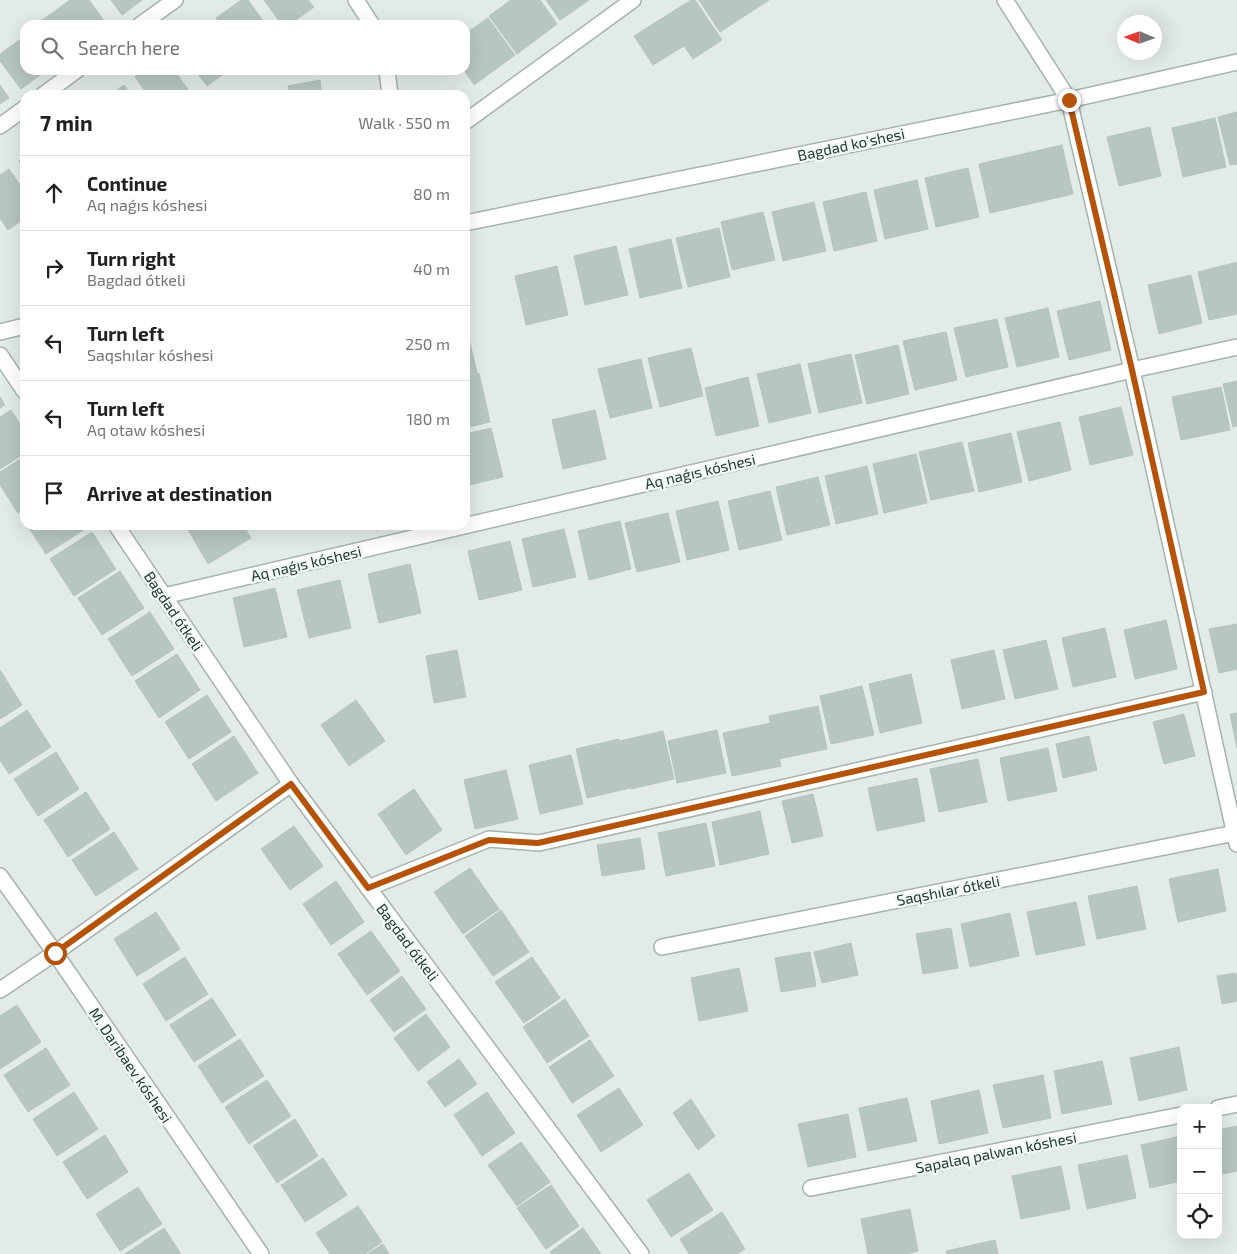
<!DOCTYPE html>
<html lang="en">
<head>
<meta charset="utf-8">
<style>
  :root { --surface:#fff; --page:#f2f2f2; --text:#202124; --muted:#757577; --line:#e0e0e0 }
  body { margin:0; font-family:"Exo 2",sans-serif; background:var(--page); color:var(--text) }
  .controls { position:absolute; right:15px; bottom:15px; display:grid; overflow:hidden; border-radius:10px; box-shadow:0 5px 20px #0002 }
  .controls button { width:45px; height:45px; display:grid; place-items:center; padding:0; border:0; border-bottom:1px solid var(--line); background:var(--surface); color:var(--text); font:25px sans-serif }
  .compass { position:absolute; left:1117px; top:15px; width:45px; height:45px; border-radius:50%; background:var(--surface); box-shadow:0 5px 20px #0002; rotate:272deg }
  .stop { position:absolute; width:15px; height:15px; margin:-11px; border:4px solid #b45309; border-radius:50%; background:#fff }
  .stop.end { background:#b45309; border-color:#fff; box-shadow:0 1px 5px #0008 }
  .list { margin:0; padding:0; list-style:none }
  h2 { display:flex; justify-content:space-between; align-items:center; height:65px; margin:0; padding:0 20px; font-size:21px }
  h2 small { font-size:16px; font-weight:400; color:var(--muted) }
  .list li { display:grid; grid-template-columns:32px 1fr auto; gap:15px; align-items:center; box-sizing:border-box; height:75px; padding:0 20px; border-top:1px solid var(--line) }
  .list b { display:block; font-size:19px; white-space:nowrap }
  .list p { margin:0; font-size:16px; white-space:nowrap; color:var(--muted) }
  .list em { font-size:16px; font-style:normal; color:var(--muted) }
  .icon { flex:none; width:28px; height:28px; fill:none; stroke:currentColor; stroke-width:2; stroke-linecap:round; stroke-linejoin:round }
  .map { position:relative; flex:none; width:1237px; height:1254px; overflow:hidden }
  .search { position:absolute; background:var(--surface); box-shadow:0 5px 20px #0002; left:20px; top:20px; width:450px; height:55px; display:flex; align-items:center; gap:12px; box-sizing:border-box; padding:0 18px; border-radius:15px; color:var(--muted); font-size:19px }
  .panel { position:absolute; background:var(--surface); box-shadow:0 5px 20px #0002; left:20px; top:90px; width:450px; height:440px; border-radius:15px }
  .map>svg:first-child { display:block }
</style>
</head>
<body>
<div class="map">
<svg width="1237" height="1254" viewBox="0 0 1237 1254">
  <rect width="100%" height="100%" fill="#e2ebe7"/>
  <g fill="#b7c6c0" stroke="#b5c4be">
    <path d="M 70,0 L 89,0 L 107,25 L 44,25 L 41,21 Z"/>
    <path d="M 111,0 L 142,0 L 122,15 Z"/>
    <path d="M 241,0 L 248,0 L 266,25 L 221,25 L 216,18 Z"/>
    <path d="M 264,0 L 308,0 L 314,7 L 289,25 L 282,25 Z"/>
    <path d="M 511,0 L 540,0 L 557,24 L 517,54 L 489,16 Z"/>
    <path d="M 546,0 L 589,0 L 560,20 Z"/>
    <path d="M 691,0 L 695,0 L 722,40 L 693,59 L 684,46 L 653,65 L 634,36 Z"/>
    <path d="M 699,0 L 769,0 L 720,32 Z"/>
    <path d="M 488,18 L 515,55 L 474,85 L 464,70 L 465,70 L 465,34 Z"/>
    <path d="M 25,36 L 25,70 L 47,70 L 21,89 L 0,61 L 0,54 Z"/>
    <path d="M 144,70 L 174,70 L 192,95 L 148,95 L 135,77 Z"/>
    <path d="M 195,70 L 229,70 L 207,86 Z"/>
    <path d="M 320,80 L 322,95 L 290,95 L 288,86 Z"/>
    <path d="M 0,85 L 9,98 L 0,104 Z"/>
    <path d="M 124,85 L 131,95 L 110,95 Z"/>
    <path d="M 1237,112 L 1237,164 L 1230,165 L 1218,117 Z"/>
    <path d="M 1215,118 L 1226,167 L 1183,177 L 1172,128 Z"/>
    <path d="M 1150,127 L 1161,176 L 1119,186 L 1107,137 Z"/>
    <path d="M 1062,145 L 1073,194 L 990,213 L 979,164 Z"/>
    <path d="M 25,156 L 25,169 L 19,161 Z"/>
    <path d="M 968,168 L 979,217 L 936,227 L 925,178 Z"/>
    <path d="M 9,169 L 25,192 L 25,218 L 8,230 L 0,218 L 0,175 Z"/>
    <path d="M 917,180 L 928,229 L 885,239 L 874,190 Z"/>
    <path d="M 866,192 L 877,241 L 834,251 L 823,202 Z"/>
    <path d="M 814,202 L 826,251 L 783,261 L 772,212 Z"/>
    <path d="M 763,212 L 775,260 L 732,270 L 721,222 Z"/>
    <path d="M 719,228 L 730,277 L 688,287 L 676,238 Z"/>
    <path d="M 671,239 L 682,288 L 640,298 L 629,249 Z"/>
    <path d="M 616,246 L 628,295 L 585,305 L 574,256 Z"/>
    <path d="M 1237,262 L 1237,314 L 1209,320 L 1198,272 Z"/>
    <path d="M 557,266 L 568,315 L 526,325 L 515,276 Z"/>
    <path d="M 1191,275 L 1202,323 L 1159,334 L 1148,285 Z"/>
    <path d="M 1100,301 L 1111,350 L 1069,360 L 1057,311 Z"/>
    <path d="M 1048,308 L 1059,357 L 1017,367 L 1005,318 Z"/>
    <path d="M 997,319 L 1008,367 L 966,377 L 954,328 Z"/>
    <path d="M 465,323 L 477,372 L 465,375 Z"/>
    <path d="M 946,332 L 957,380 L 915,390 L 903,341 Z"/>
    <path d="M 898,345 L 909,394 L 867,404 L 855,355 Z"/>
    <path d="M 691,348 L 703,396 L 660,407 L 648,358 Z"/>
    <path d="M 851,354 L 862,403 L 819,413 L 808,364 Z"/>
    <path d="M 641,359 L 652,408 L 610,418 L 598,369 Z"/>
    <path d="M 800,364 L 811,413 L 769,423 L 757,374 Z"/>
    <path d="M 479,373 L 490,422 L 465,428 L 465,376 Z"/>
    <path d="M 748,377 L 759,426 L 716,436 L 705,388 Z"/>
    <path d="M 1237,381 L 1237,426 L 1233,427 L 1223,384 Z"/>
    <path d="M 1221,387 L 1230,430 L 1181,440 L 1172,397 Z"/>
    <path d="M 0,397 L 5,405 L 0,408 Z"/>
    <path d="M 1121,407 L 1133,455 L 1090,465 L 1079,417 Z"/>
    <path d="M 11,410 L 25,432 L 25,453 L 0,469 L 0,417 Z"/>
    <path d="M 595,410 L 606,459 L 563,469 L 552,420 Z"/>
    <path d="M 1060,422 L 1071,470 L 1029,481 L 1017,432 Z"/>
    <path d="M 491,428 L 503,477 L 465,486 L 465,434 Z"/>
    <path d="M 1011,433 L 1022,482 L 979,492 L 968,443 Z"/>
    <path d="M 962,442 L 974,491 L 931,500 L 919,452 Z"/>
    <path d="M 916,454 L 927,503 L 884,513 L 873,464 Z"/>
    <path d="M 25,456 L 25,508 L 18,513 L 0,485 L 0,472 Z"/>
    <path d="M 867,466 L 878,514 L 836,524 L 825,476 Z"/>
    <path d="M 818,477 L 830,525 L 787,535 L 776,487 Z"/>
    <path d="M 770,491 L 782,540 L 739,550 L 728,501 Z"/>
    <path d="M 718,501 L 729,550 L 687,560 L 676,511 Z"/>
    <path d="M 668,513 L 680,562 L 637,572 L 625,523 Z"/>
    <path d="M 620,521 L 631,569 L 589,580 L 578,531 Z"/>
    <path d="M 27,525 L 87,525 L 88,527 L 46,554 Z"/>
    <path d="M 188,525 L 243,525 L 251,538 L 208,564 L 186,526 Z"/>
    <path d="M 564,529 L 576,577 L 533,587 L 522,539 Z"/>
    <path d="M 92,532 L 116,569 L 74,596 L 50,559 Z"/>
    <path d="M 510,541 L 522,590 L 479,600 L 468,551 Z"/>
    <path d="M 410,564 L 421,613 L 379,623 L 368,574 Z"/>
    <path d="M 120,571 L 144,608 L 102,635 L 78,598 Z"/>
    <path d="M 340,580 L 351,628 L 309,638 L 297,590 Z"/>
    <path d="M 275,588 L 287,637 L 244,647 L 233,598 Z"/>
    <path d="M 150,612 L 174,649 L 132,676 L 108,639 Z"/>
    <path d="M 1166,620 L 1177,669 L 1135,679 L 1124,630 Z"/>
    <path d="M 1237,624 L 1237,669 L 1219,673 L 1209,629 Z"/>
    <path d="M 1105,628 L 1116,677 L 1073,687 L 1062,638 Z"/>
    <path d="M 1046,640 L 1058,689 L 1015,699 L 1003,650 Z"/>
    <path d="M 457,650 L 466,697 L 434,703 L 426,656 Z"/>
    <path d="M 994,650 L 1005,699 L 962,709 L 951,660 Z"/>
    <path d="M 177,654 L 200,690 L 159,718 L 135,681 Z"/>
    <path d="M 0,670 L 22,705 L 0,719 Z"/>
    <path d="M 911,674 L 922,723 L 880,733 L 869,684 Z"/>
    <path d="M 862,686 L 874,735 L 831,744 L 820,696 Z"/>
    <path d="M 207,695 L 231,732 L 189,759 L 165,722 Z"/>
    <path d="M 356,700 L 385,741 L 349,766 L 321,725 Z"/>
    <path d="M 818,706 L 827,749 L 778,759 L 769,716 Z"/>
    <path d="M 27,710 L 51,747 L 9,774 L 0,760 L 0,728 Z"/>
    <path d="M 1237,713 L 1237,748 L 1230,714 Z"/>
    <path d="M 1184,714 L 1195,756 L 1164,764 L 1153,722 Z"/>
    <path d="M 771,723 L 781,766 L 732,776 L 723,733 Z"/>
    <path d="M 717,730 L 726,773 L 677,783 L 668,741 Z"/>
    <path d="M 663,731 L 674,779 L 631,789 L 620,741 Z"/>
    <path d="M 234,736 L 258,773 L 216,801 L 192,764 Z"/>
    <path d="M 1089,736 L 1097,770 L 1063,778 L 1056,744 Z"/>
    <path d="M 619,739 L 630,788 L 587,798 L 576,749 Z"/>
    <path d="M 1048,748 L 1057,791 L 1008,801 L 1000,758 Z"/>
    <path d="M 56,752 L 79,789 L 38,816 L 14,779 Z"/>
    <path d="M 571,755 L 583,804 L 540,814 L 529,765 Z"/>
    <path d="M 978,759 L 987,802 L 939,812 L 930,769 Z"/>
    <path d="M 506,770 L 518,819 L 475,829 L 464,780 Z"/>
    <path d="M 917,778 L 925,821 L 877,831 L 868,788 Z"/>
    <path d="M 414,789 L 442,830 L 406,855 L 378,814 Z"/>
    <path d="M 86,792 L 110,829 L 68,857 L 44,820 Z"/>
    <path d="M 813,794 L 823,836 L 792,843 L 782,801 Z"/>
    <path d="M 760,811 L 769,854 L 720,865 L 712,822 Z"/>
    <path d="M 706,823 L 715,866 L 666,876 L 658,833 Z"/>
    <path d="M 294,826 L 323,866 L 290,890 L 261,849 Z"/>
    <path d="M 114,832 L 138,869 L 96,896 L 72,860 Z"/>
    <path d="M 640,838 L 645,869 L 602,876 L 597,845 Z"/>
    <path d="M 470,868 L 499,909 L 463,934 L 434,892 Z"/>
    <path d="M 1218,869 L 1226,911 L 1178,922 L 1169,879 Z"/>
    <path d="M 336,881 L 364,922 L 331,945 L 303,904 Z"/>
    <path d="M 1137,886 L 1146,929 L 1097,939 L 1088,896 Z"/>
    <path d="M 1076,902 L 1085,945 L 1036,955 L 1027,912 Z"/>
    <path d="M 501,910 L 529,952 L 493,976 L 465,936 Z"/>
    <path d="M 156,912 L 180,949 L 137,976 L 114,939 Z"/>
    <path d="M 1010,913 L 1019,956 L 970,967 L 961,924 Z"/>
    <path d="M 951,928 L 958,968 L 923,974 L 916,934 Z"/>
    <path d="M 371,931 L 400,971 L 367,995 L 338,954 Z"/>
    <path d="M 851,943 L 858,975 L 822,983 L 814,952 Z"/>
    <path d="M 810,952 L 816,986 L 781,992 L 775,958 Z"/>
    <path d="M 185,957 L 208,994 L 166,1021 L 143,984 Z"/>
    <path d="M 532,957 L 560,998 L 524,1023 L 495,982 Z"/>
    <path d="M 739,968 L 748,1011 L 699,1021 L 691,978 Z"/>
    <path d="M 1236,973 L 1237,981 L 1237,1001 L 1222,1004 L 1217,976 Z"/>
    <path d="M 402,976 L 426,1009 L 394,1032 L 370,1000 Z"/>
    <path d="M 212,998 L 236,1035 L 194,1062 L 170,1025 Z"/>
    <path d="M 565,999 L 589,1036 L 547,1063 L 523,1027 Z"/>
    <path d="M 17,1005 L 41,1042 L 0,1069 L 0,1016 Z"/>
    <path d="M 426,1014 L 450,1047 L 418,1071 L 394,1038 Z"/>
    <path d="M 240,1039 L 264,1076 L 222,1103 L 198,1066 Z"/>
    <path d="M 590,1040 L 614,1076 L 572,1103 L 549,1067 Z"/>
    <path d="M 1179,1047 L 1187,1090 L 1139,1101 L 1130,1058 Z"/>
    <path d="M 46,1048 L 70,1085 L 28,1112 L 4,1075 Z"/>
    <path d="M 459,1059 L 477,1084 L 445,1107 L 427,1082 Z"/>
    <path d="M 1102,1061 L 1112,1104 L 1062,1114 L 1054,1071 Z"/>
    <path d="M 1043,1075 L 1051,1118 L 1003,1128 L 993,1085 Z"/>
    <path d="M 267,1080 L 291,1116 L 249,1144 L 225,1107 Z"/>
    <path d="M 619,1088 L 643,1125 L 601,1152 L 577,1115 Z"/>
    <path d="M 979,1090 L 988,1133 L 939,1144 L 931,1101 Z"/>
    <path d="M 74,1092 L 98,1129 L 57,1156 L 33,1119 Z"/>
    <path d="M 487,1092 L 515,1133 L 482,1156 L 454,1115 Z"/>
    <path d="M 907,1098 L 917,1141 L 868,1151 L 859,1108 Z"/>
    <path d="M 691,1099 L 715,1136 L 698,1150 L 673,1113 Z"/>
    <path d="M 848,1114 L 856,1157 L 808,1167 L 798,1124 Z"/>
    <path d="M 295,1119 L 318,1156 L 277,1183 L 253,1146 Z"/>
    <path d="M 1237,1126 L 1237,1171 L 1218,1175 L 1218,1130 Z"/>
    <path d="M 105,1135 L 128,1172 L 87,1199 L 63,1162 Z"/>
    <path d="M 1181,1136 L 1181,1181 L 1150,1188 L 1141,1145 Z"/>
    <path d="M 521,1142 L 550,1182 L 517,1206 L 488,1165 Z"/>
    <path d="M 1127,1155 L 1136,1198 L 1087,1209 L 1078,1165 Z"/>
    <path d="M 323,1158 L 347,1195 L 305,1222 L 281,1185 Z"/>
    <path d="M 1061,1166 L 1070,1209 L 1021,1219 L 1012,1176 Z"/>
    <path d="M 689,1173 L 713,1210 L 671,1237 L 647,1200 Z"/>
    <path d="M 551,1185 L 579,1226 L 546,1249 L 517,1208 Z"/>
    <path d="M 138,1187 L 162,1224 L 120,1251 L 96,1214 Z"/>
    <path d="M 358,1206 L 382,1242 L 365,1254 L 330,1254 L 316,1233 Z"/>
    <path d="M 910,1209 L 918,1251 L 906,1254 L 868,1254 L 861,1219 Z"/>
    <path d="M 722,1212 L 745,1249 L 737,1254 L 689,1254 L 680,1239 Z"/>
    <path d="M 164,1228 L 181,1254 L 125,1254 Z"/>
    <path d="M 583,1228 L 601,1254 L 552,1254 L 550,1252 Z"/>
    <path d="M 995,1240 L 998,1254 L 947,1254 L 946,1251 Z"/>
    <path d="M 383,1244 L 389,1254 L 368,1254 Z"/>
  </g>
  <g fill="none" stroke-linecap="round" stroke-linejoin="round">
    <defs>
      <g id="minor">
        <path d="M 356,0 L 372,25"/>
        <path d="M 1005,0 L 1069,100 L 1132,370 L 1237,844"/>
        <path d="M 140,25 L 175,0"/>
        <path d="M 387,70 L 390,95"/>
        <path d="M 43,95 L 77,70"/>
        <path d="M 465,122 L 633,0"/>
        <path d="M 0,126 L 25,108"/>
        <path d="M 465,223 L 1069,100 L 1237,62"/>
        <path d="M 0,332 L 25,326"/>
        <path d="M 0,355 L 25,392"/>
        <path d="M 116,525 L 291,784 L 641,1254"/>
        <path d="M 164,596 L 1132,370 L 1237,347"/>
        <path d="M 0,876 L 55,953 L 261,1254"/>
        <path d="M 368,888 L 489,839 L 539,843 L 1204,692"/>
        <path d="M 662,947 L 1235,833"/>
        <path d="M 0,990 L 55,953 L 291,784"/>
        <path d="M 1218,1108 L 1237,1104"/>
        <path d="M 811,1188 L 1181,1115"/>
      </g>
    </defs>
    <use href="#minor" stroke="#a5b3ae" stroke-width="18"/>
    <use href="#minor" stroke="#fff" stroke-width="15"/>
  </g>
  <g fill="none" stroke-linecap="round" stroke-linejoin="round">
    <path stroke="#b45309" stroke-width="6" d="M 55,953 L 291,784 L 368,888 L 489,840 L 538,843 L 1204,692 L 1132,370 L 1069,100"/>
  </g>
  <g text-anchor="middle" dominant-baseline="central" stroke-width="5" stroke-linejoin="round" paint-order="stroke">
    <g font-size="15" fill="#233b35" stroke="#f2f8f5">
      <text transform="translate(851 144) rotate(-12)">Bagdad ko'shesi</text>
      <text transform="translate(700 471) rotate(-13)">Aq naǵıs kóshesi</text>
      <text transform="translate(306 563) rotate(-13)">Aq naǵıs kóshesi</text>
      <text transform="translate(174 611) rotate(56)">Bagdad ótkeli</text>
      <text transform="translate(948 890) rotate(-11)">Saqshılar ótkeli</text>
      <text transform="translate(408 942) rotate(53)">Bagdad ótkeli</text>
      <text transform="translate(131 1065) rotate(56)">M. Daribaev kóshesi</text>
      <text transform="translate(996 1152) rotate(-11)">Sapalaq palwan kóshesi</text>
    </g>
  </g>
</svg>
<div class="controls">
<button>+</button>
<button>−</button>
<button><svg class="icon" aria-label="locate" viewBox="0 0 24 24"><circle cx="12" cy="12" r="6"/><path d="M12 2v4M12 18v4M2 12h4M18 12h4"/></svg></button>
</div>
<svg class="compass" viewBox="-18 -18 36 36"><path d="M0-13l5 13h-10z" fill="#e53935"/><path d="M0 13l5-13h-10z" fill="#757577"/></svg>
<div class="stop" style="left:55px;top:953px"></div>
<div class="stop end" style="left:1069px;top:100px"></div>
<div class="search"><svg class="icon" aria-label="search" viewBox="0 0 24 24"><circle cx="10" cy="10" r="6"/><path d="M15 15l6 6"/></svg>Search here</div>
<section class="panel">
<h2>7 min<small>Walk · 550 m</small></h2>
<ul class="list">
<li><svg class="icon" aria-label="ahead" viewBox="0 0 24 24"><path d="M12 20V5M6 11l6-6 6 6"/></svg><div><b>Continue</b><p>Aq naǵıs kóshesi</p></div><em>80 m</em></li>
<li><svg class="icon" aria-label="right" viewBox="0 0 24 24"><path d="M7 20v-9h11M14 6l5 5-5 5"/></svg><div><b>Turn right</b><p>Bagdad ótkeli</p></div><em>40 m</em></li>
<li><svg class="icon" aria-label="left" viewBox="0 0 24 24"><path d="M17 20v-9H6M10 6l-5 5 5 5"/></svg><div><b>Turn left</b><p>Saqshılar kóshesi</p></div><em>250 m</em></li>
<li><svg class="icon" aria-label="left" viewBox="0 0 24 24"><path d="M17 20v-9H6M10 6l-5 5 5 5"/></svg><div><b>Turn left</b><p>Aq otaw kóshesi</p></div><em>180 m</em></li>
<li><svg class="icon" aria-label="arrive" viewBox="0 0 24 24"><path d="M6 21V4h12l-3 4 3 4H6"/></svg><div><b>Arrive at destination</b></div></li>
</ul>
</section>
</div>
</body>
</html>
